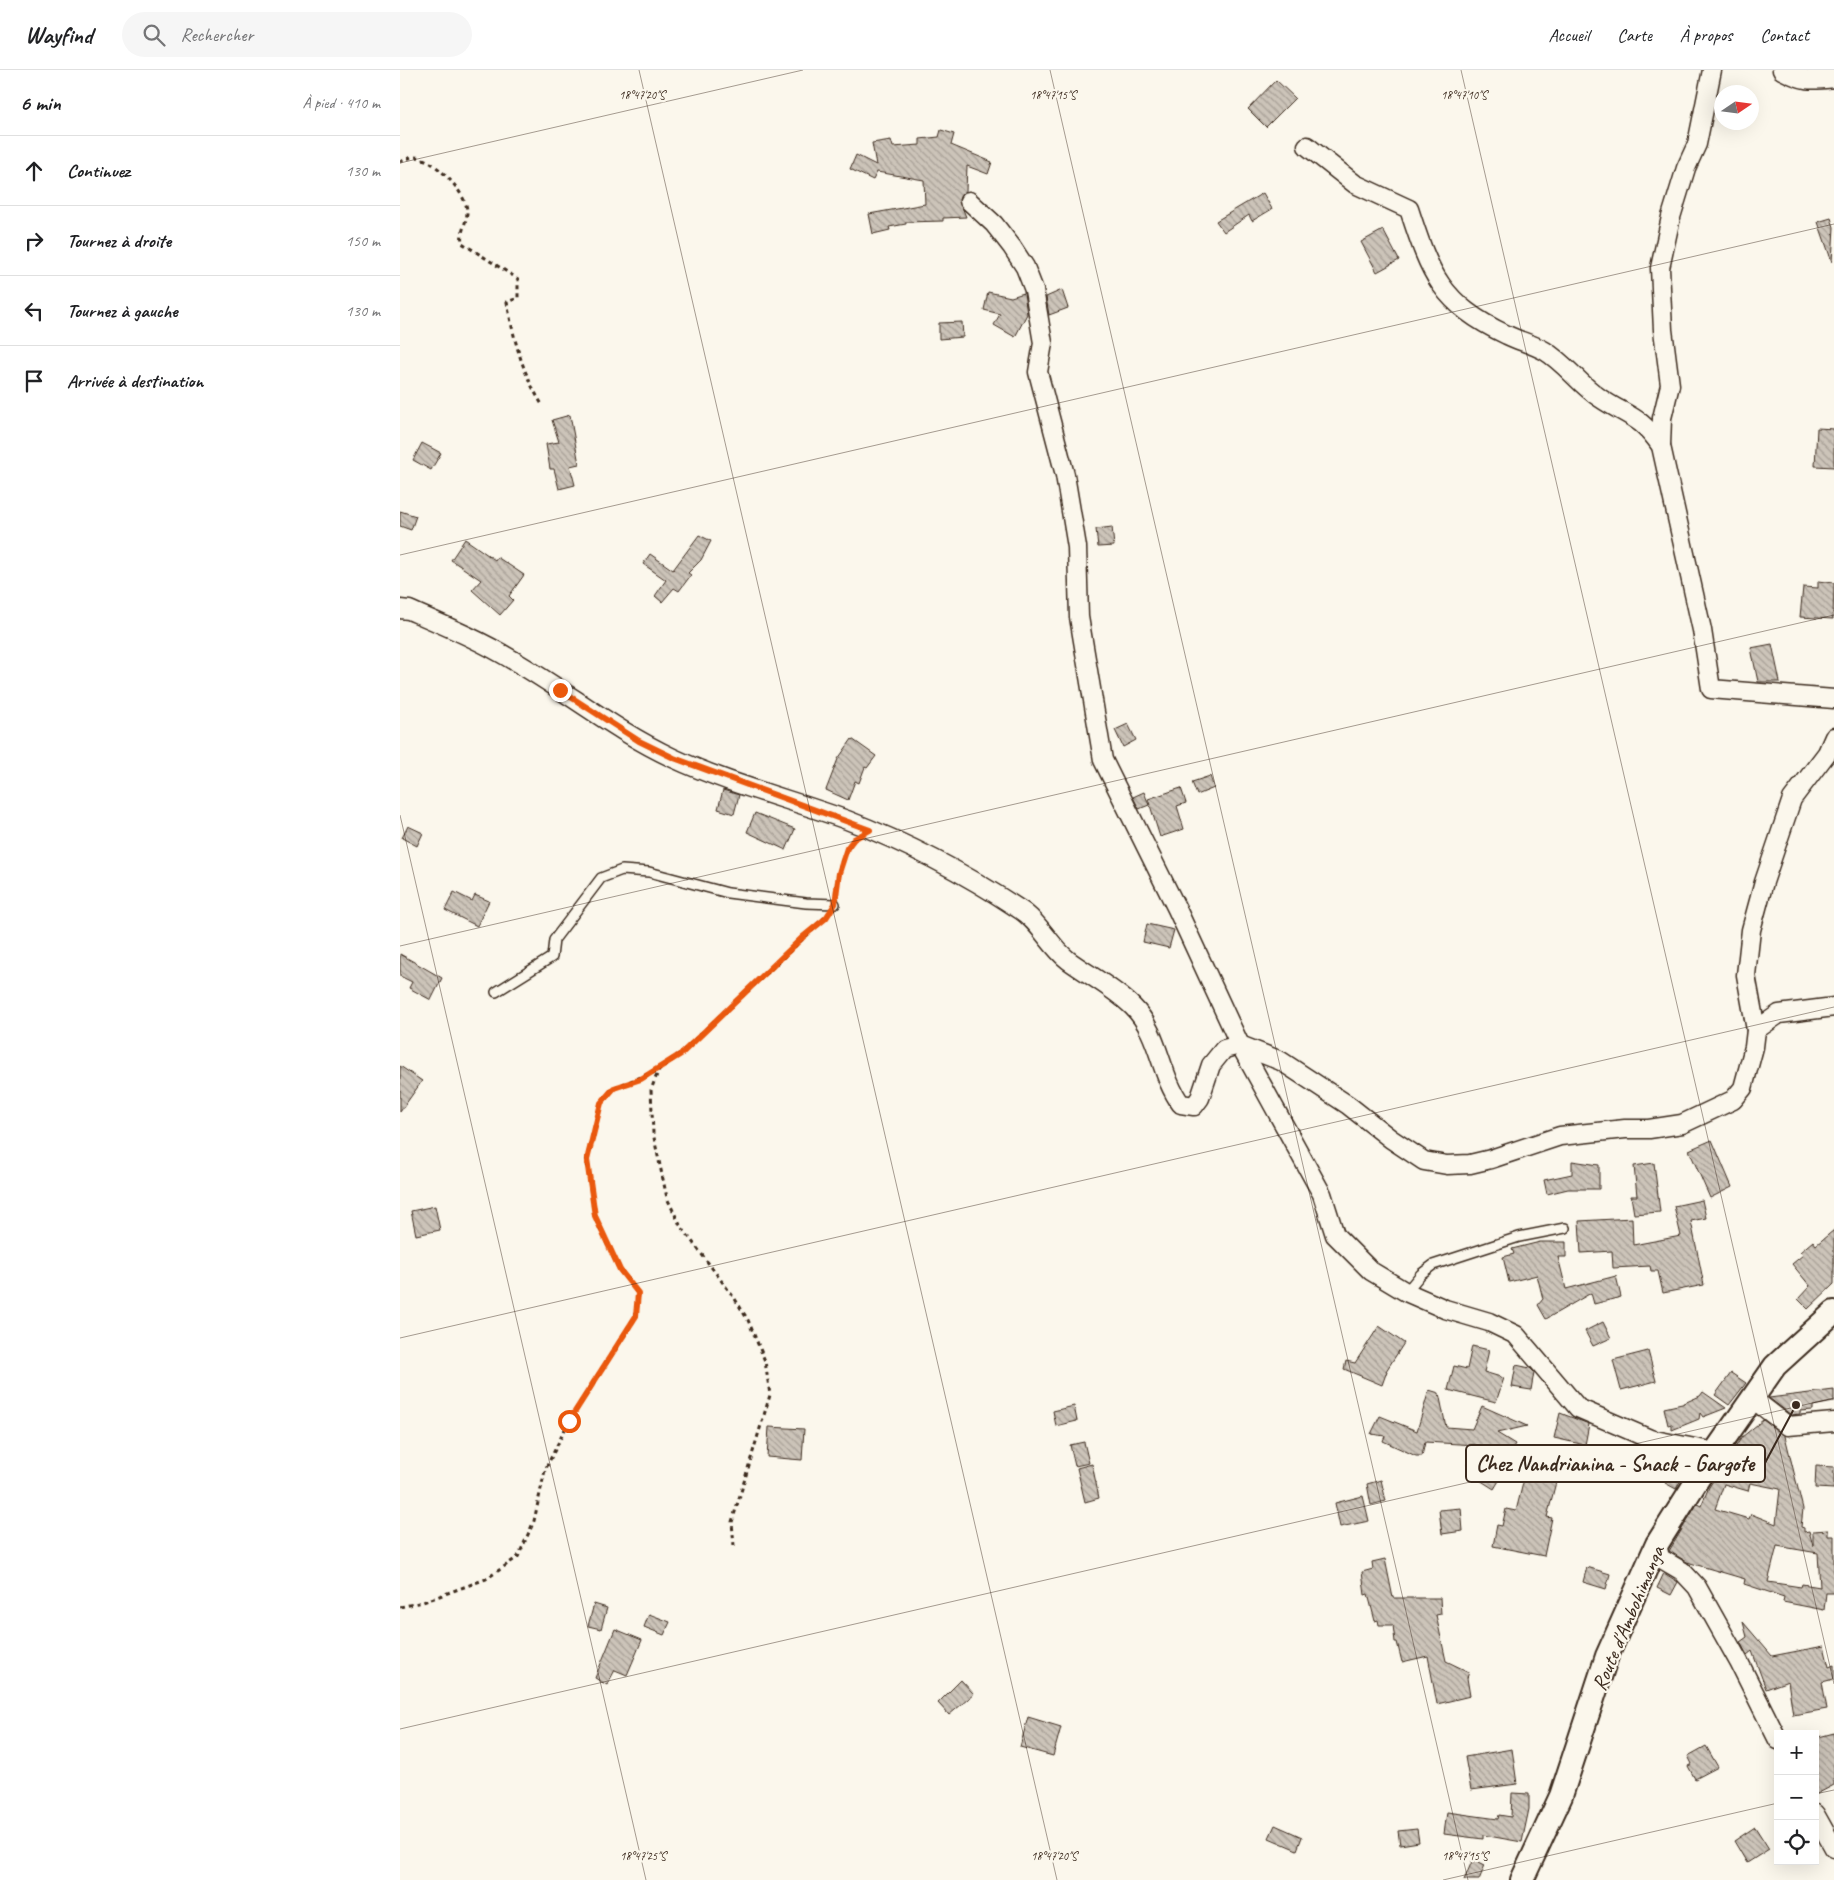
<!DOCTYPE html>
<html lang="fr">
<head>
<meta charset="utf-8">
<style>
  :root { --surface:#fff; --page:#f6f6f6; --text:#202124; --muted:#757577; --line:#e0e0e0 }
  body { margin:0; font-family:Caveat,sans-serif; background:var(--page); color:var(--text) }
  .controls { position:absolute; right:15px; bottom:15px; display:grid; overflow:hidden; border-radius:0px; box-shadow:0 5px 20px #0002 }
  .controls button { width:45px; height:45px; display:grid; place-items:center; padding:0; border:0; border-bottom:1px solid var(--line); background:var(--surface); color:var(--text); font:25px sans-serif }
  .compass { position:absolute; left:1314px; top:15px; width:45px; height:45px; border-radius:50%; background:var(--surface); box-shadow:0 5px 20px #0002; rotate:77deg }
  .stop { position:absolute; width:15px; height:15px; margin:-11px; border:4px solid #ea580c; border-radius:50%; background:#fff }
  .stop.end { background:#ea580c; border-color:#fff; box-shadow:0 1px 5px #0008 }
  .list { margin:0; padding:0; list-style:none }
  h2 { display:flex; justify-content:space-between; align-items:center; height:65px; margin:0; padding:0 20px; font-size:21px }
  h2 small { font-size:16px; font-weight:400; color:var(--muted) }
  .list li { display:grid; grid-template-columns:32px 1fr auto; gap:15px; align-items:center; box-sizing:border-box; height:70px; padding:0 20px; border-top:1px solid var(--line) }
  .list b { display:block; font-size:19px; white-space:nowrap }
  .list em { font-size:16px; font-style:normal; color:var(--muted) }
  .icon { flex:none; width:28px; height:28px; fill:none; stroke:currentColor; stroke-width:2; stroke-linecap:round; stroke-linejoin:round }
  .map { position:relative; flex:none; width:1434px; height:1810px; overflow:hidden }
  header { display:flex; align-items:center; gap:30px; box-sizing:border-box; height:70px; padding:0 25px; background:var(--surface); border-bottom:1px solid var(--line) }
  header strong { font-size:24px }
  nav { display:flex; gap:28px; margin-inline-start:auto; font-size:18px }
  .search { width:350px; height:45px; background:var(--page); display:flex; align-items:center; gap:12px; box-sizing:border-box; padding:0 18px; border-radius:28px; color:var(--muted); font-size:19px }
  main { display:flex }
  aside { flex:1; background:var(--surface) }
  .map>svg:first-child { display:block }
</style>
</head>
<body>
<header>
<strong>Wayfind</strong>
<div class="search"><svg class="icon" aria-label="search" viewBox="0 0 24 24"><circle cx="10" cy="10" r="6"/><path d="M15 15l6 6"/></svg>Rechercher</div>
<nav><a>Accueil</a><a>Carte</a><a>À propos</a><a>Contact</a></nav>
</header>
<main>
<aside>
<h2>6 min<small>À pied · 410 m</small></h2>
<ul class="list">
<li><svg class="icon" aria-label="ahead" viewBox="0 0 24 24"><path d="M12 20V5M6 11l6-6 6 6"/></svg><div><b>Continuez</b></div><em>130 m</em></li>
<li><svg class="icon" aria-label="right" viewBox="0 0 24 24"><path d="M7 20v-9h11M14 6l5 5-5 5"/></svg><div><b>Tournez à droite</b></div><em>150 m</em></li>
<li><svg class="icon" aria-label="left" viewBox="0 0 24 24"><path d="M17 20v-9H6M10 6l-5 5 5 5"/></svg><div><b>Tournez à gauche</b></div><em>130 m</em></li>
<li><svg class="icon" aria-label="arrive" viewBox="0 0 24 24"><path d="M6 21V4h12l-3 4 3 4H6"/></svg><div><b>Arrivée à destination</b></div></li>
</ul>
</aside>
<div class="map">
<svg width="1434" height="1810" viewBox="0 0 1434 1810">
  <defs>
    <pattern id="building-back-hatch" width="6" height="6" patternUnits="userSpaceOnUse" patternTransform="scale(1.25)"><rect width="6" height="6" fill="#ccc4b9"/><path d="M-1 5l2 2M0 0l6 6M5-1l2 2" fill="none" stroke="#a79f96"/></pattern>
  </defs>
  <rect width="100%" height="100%" fill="#fbf7ec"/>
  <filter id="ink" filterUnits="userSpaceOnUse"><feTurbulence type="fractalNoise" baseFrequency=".02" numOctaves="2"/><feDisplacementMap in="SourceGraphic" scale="10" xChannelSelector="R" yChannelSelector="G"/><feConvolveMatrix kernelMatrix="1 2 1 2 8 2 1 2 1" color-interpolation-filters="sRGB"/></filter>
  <g filter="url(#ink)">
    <g fill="url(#building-back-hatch)" stroke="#3b2a1e" fill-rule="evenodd">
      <path d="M 876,10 L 895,28 L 866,57 L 848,39 Z"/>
      <path d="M 541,60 L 554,64 L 551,75 L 592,92 L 588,104 L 567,96 L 566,121 L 559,129 L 566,147 L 543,148 L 543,151 L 506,152 L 506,154 L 489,157 L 490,160 L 473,164 L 469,144 L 525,134 L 524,110 L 477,102 L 473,110 L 450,99 L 456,85 L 476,95 L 472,73 L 491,70 L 493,77 L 520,75 L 520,69 L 539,67 Z"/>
      <path d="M 863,123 L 872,139 L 852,151 L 849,145 L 824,162 L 816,151 Z"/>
      <path d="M 1431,148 L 1434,157 L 1432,192 L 1418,152 Z"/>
      <path d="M 983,160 L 999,190 L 977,202 L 961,172 Z"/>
      <path d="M 662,220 L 668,238 L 649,245 L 646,227 Z"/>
      <path d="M 588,222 L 611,227 L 624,223 L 627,244 L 615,267 L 594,255 L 600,244 L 584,240 Z"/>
      <path d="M 562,252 L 563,267 L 539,269 L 539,253 Z"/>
      <path d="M 170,345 L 179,394 L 170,396 L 175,415 L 159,419 L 154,399 L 150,399 L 146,374 L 159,372 L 152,350 Z"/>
      <path d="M 1417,358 L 1434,359 L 1434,397 L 1415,396 Z"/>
      <path d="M 22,373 L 41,383 L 31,400 L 13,390 Z"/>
      <path d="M 0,441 L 16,446 L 11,460 L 0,456 Z"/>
      <path d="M 712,457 L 714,476 L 698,477 L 696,459 Z"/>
      <path d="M 299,465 L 311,471 L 301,490 L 288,503 L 291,505 L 279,521 L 274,518 L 262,532 L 255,526 L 266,510 L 243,494 L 250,484 L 273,500 Z"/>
      <path d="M 65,469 L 95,490 L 97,487 L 124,505 L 109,526 L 113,530 L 100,545 L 72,520 L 81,510 L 51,490 Z"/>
      <path d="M 1418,511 L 1434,513 L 1433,549 L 1400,547 L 1403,517 L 1418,518 Z"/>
      <path d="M 1372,574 L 1380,612 L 1358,612 L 1351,578 Z"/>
      <path d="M 728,654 L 736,670 L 723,677 L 715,660 Z"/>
      <path d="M 452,669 L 476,686 L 467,698 L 465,697 L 459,713 L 455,711 L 448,730 L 426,720 L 438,689 Z"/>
      <path d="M 810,706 L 814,718 L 797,725 L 792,712 Z"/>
      <path d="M 781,718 L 786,733 L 777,736 L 784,759 L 760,767 L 748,729 Z"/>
      <path d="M 323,720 L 339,725 L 334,744 L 318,739 Z"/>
      <path d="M 744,722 L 749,735 L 739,739 L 733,727 Z"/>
      <path d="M 355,743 L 395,759 L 386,780 L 347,762 Z"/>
      <path d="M 8,756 L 23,763 L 17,776 L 2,768 Z"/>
      <path d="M 54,822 L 72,831 L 75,825 L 89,831 L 77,856 L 45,840 Z"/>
      <path d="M 747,854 L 774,860 L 769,878 L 743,872 Z"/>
      <path d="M 0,884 L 42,908 L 31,930 L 9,918 L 12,912 L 0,906 Z"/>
      <path d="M 0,996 L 22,1011 L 0,1042 Z"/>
      <path d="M 1312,1070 L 1332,1117 L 1310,1128 L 1289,1080 Z"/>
      <path d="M 1172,1091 L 1199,1095 L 1199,1119 L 1168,1119 L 1147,1124 L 1144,1110 L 1172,1104 Z"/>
      <path d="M 1254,1093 L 1260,1142 L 1234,1144 L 1231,1126 L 1237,1126 L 1234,1096 Z"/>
      <path d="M 1302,1130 L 1306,1148 L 1291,1151 L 1304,1215 L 1263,1223 L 1258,1201 L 1251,1201 L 1250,1196 L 1213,1198 L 1212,1181 L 1181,1183 L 1179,1151 L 1232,1148 L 1233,1175 L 1281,1166 L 1274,1136 Z"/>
      <path d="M 35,1136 L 40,1160 L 16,1165 L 11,1141 Z"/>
      <path d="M 1434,1160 L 1434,1214 L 1408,1239 L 1398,1229 L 1410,1216 L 1392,1194 L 1403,1185 L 1400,1182 L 1413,1171 L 1416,1175 Z"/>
      <path d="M 1140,1172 L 1166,1172 L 1166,1187 L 1158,1187 L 1166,1219 L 1216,1206 L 1221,1227 L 1194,1234 L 1191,1223 L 1146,1249 L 1138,1235 L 1143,1229 L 1137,1205 L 1109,1212 L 1103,1187 L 1114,1184 L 1112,1179 Z"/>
      <path d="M 1203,1252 L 1211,1268 L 1193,1276 L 1185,1261 Z"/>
      <path d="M 979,1256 L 1004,1273 L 986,1301 L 987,1301 L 982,1315 L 944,1299 L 946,1291 L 955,1293 Z"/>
      <path d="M 1072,1276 L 1089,1280 L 1084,1302 L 1104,1308 L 1096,1332 L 1048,1320 L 1054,1296 L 1067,1299 Z"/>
      <path d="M 1248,1281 L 1256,1311 L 1221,1320 L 1213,1290 Z"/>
      <path d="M 1116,1295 L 1130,1298 L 1134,1302 L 1131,1320 L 1112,1317 Z"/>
      <path d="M 1331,1303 L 1346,1313 L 1329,1335 L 1315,1325 Z"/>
      <path d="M 1029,1320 L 1039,1323 L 1046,1357 L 1072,1359 L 1082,1336 L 1127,1356 L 1097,1363 L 1115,1374 L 1111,1381 L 1115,1384 L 1094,1419 L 1075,1407 L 1078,1402 L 1067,1395 L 1076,1375 L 1025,1372 L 1022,1386 L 1016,1386 L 983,1371 L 985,1366 L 971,1364 L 980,1346 L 1017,1361 Z"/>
      <path d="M 1434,1320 L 1434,1332 L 1413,1336 L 1413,1340 L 1400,1341 L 1400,1344 L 1391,1345 L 1369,1328 Z"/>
      <path d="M 1303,1322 L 1326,1338 L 1303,1347 L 1300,1343 L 1299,1349 L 1272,1360 L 1272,1354 L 1268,1355 L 1264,1338 L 1282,1334 L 1300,1326 Z"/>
      <path d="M 674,1336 L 677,1351 L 656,1356 L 653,1341 Z"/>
      <path d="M 1160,1343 L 1189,1354 L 1185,1375 L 1154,1368 Z"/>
      <path d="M 1363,1350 L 1385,1366 L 1403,1439 L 1401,1457 L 1404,1458 L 1404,1462 L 1409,1461 L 1413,1476 L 1413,1461 L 1428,1460 L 1428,1466 L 1434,1466 L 1434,1523 L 1426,1523 L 1424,1540 L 1383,1532 L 1384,1527 L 1344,1514 L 1345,1509 L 1287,1492 L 1269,1481 L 1297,1434 L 1301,1436 L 1309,1417 L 1342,1367 ZM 1350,1413 L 1380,1419 L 1376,1454 L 1351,1444 L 1349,1449 L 1315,1439 L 1324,1414 L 1348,1421 ZM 1377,1476 L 1418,1483 L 1420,1517 L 1402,1514 L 1401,1517 L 1368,1512 Z"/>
      <path d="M 369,1357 L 404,1359 L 402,1390 L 367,1387 Z"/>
      <path d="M 684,1372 L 689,1393 L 675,1396 L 670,1375 Z"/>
      <path d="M 692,1394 L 699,1428 L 685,1432 L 677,1398 Z"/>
      <path d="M 1416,1396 L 1434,1397 L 1434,1419 L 1415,1418 Z"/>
      <path d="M 1272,1398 L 1285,1402 L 1276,1419 L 1265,1413 Z"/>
      <path d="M 1125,1405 L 1156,1412 L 1147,1447 L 1152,1448 L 1144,1486 L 1093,1476 L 1097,1455 L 1102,1456 L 1106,1439 L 1116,1441 Z"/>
      <path d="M 981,1410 L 986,1431 L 971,1435 L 967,1414 Z"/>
      <path d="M 963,1426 L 969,1451 L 940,1457 L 935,1433 Z"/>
      <path d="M 1061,1438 L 1063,1461 L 1042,1464 L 1039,1440 Z"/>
      <path d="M 985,1489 L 993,1528 L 1040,1528 L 1041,1544 L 1036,1545 L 1046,1591 L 1069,1602 L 1067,1608 L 1070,1626 L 1037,1634 L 1028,1586 L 1002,1592 L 997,1572 L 995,1572 L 993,1555 L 979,1555 L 978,1550 L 975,1551 L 968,1524 L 965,1525 L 962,1502 L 973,1499 L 972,1492 Z"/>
      <path d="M 1187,1497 L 1210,1504 L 1206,1519 L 1183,1512 Z"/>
      <path d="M 1264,1503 L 1278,1512 L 1271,1525 L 1257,1518 Z"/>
      <path d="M 194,1534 L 207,1538 L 201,1559 L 188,1556 Z"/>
      <path d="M 249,1544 L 270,1552 L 264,1565 L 244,1557 Z"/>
      <path d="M 1343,1552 L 1372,1586 L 1424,1576 L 1429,1597 L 1434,1595 L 1434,1609 L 1422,1612 L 1427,1639 L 1393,1645 L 1388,1611 L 1366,1619 L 1352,1581 L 1347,1585 L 1340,1572 L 1347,1567 Z"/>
      <path d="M 215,1559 L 242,1570 L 227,1605 L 215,1600 L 207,1615 L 195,1608 Z"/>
      <path d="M 561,1610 L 574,1624 L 549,1645 L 538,1633 Z"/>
      <path d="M 628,1647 L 661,1657 L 653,1686 L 620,1677 Z"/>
      <path d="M 1434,1663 L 1434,1715 L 1415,1725 L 1415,1668 Z"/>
      <path d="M 1306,1676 L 1318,1697 L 1295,1709 L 1288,1696 L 1292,1694 L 1288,1686 Z"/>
      <path d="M 1112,1679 L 1117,1714 L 1071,1720 L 1065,1687 Z"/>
      <path d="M 1112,1723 L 1129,1724 L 1129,1739 L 1122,1772 L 1083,1765 L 1083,1769 L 1044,1764 L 1047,1742 L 1098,1749 L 1099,1745 L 1111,1747 Z"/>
      <path d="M 875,1755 L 902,1767 L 897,1780 L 869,1768 Z"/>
      <path d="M 1355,1757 L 1369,1779 L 1347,1793 L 1334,1771 Z"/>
      <path d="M 1017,1759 L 1019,1772 L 1000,1775 L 998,1761 Z"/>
      <path d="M 1073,1789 L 1085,1795 L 1079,1810 L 1064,1810 Z"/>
    </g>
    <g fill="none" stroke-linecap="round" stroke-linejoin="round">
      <defs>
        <g id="service">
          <path d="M 96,922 L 152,887 L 154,870 L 201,808 L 222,800 L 249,802 L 328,823 L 406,833 L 435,834"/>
          <path d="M 1006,1222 L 1021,1204 L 1033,1195 L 1119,1167 L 1165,1158"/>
        </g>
        <g id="minor">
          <path d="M 1382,0 C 1403,11 1410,11 1434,8"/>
          <path d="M 907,76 L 955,114 L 1009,139 C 1030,204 1041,234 1107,265 C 1119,271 1133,274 1145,281 C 1165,293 1180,315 1200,328 C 1228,347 1240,345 1261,376 L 1302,560 L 1311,619 L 1434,629"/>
          <path d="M 569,131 L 594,154 L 612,177 L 625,197 L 634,220 L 643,273 L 638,302 L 665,405 L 677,477 L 679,547 L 703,690 L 777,839 L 840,975 L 922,1124 L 935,1165 L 971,1201 L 1006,1222 L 1045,1239 L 1089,1252 L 1116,1265 L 1178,1338 L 1250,1369 L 1315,1382"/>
          <path d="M 1261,376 L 1262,348 L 1270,315 L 1263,260 L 1260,198 L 1271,147 L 1286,98 L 1297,74 L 1312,0"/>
          <path d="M 0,539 L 9,540 C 46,556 82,571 116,592 C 169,623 217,662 273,688 C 329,714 389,729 447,750 C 507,773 566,804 619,839 C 639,851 650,876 668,890 C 690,906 714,918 733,937 C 760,964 759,1004 781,1034 L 794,1036 L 800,1028 L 811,995 L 824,979 L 840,975 L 881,991 L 948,1035 L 991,1069 L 1024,1091 L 1047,1095 L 1070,1094 L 1091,1089 L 1160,1066 L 1225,1059 L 1249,1059 L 1282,1054 L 1333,1030 L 1343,1018 L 1354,977 L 1356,960 L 1346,905 L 1351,860 L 1364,812 L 1392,729 L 1427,683 L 1434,667"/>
          <path d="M 1356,960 L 1379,944 L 1434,937"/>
          <path d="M 1353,1329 L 1388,1356 L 1434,1352"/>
          <path d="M 1257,1474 L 1260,1488 L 1282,1501 L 1297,1517 L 1339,1592 L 1378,1670"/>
          <path d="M 1415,1744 L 1434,1778"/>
        </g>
        <path id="tertiary" d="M 1122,1810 L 1161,1726 L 1207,1586 L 1257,1474 L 1315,1382 L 1375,1296 L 1434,1242"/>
      </defs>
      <use href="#service" stroke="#3b2a1e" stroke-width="12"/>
      <use href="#minor" stroke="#3b2a1e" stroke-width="21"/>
      <use href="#tertiary" stroke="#3b2a1e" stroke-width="26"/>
      <g stroke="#3b2a1e" stroke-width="3" stroke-dasharray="4 4" stroke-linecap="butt">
        <path d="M 0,92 C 4,90 10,87 15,87 C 33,87 69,125 67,143 C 66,155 60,161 62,173 L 118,209 L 118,228 L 107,232 C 114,270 122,303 143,336"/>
        <path d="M 436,824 C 438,805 441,786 453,771"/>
        <path d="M 334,1476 L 332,1452 L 370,1325 L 365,1291 L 348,1250 L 335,1229 L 280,1155 L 267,1128 L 253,1063 L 251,1020 L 259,999 L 281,983 L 428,845"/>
        <path d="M 0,1537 L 23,1532 L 86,1509 L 118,1487 L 134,1451 L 145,1400 L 169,1351 L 236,1246 L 238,1223 L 220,1200 L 195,1147 L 187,1090 L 201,1033 L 214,1018 L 259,1000"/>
      </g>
      <use href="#service" stroke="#fbf7ec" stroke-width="9"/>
      <use href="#minor" stroke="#fbf7ec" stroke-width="18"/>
      <use href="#tertiary" stroke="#fbf7ec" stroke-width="22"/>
    </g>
  </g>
  <g fill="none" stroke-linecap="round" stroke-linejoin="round" filter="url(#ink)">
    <path stroke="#ea580c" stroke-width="6" d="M 160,620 L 239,671 L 274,688 L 470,760 L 454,769 L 447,778 L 439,803 L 435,834 L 426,848 L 404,866 L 281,984 L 241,1009 L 214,1018 L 201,1033 L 187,1090 L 195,1146 L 220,1200 L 238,1223 L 236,1246 L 169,1351"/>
  </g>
  <path fill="none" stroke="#3b2a1e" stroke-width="1" stroke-opacity="0.45" d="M 239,0 L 657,1810M 650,0 L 1068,1810M 1061,0 L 1434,1614M 0,93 L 403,0M 0,485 L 1434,154M 0,745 L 246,1810M 0,876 L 1434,545M 0,1268 L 1434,937M 0,1659 L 1434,1328M 1415,1724 L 1434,1720M 1043,1810 L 1378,1733"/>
  <g text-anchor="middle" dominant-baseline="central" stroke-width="4.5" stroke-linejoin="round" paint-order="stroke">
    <g font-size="21" fill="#3b2a1e" stroke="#fbf7ec">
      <text transform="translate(1228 1548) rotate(-67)">Route d'Ambohimanga</text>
    </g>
  </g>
  <g font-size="12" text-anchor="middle" fill="#3b2a1e" stroke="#fbf7ec" stroke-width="4.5" stroke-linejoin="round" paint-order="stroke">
    <text x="653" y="29">18°47'15"S</text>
    <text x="1064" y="29">18°47'10"S</text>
    <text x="242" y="29">18°47'20"S</text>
    <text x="243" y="1790">18°47'25"S</text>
    <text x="654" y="1790">18°47'20"S</text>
    <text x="1065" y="1790">18°47'15"S</text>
  </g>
  <path fill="none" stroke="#3b2a1e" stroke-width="2" d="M1396 1335L1365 1393"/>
  <circle fill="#3b2a1e" stroke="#fbf7ec" stroke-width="2" cx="1396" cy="1335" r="5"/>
  <rect fill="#fbf7ec" stroke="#3b2a1e" stroke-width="2" x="1066" y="1375" width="299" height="37" rx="5"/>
  <g font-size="22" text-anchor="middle" font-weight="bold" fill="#3b2a1e">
    <text x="1215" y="1401">Chez Nandrianina - Snack - Gargote</text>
  </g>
</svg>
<div class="controls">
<button>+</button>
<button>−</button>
<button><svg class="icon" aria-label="locate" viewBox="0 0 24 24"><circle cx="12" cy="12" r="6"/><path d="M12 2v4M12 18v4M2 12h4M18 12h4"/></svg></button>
</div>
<svg class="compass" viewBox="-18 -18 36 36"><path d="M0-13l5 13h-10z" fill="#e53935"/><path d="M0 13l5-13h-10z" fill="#757577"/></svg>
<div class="stop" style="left:169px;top:1351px"></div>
<div class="stop end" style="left:160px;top:620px"></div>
</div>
</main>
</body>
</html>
